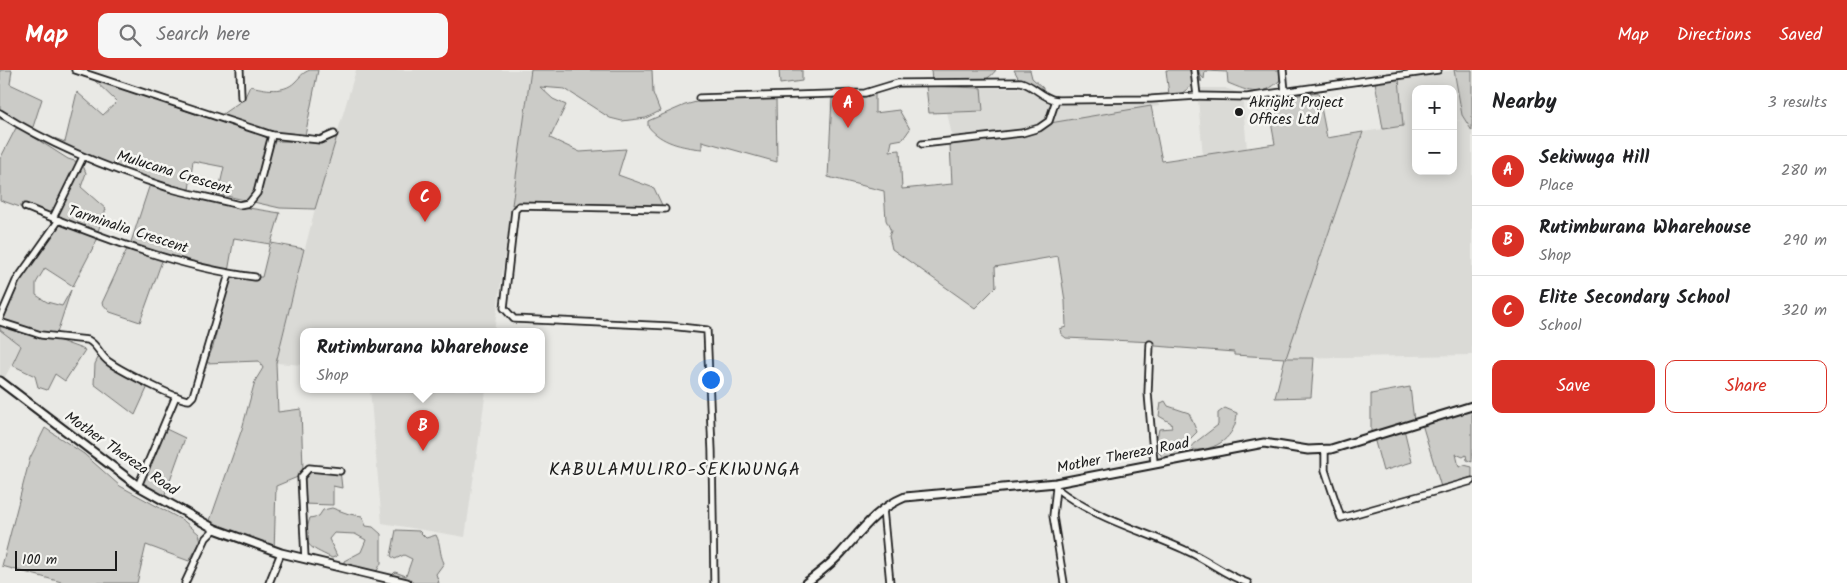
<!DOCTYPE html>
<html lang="en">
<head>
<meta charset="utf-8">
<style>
  :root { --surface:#fff; --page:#f6f6f6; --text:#202124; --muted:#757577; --line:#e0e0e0; --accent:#d93025 }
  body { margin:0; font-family:Kalam,sans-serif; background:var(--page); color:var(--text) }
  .controls { position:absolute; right:15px; top:15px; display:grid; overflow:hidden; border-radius:10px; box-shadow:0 2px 12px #0003 }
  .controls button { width:45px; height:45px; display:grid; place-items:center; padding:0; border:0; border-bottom:1px solid var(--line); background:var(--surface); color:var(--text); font:25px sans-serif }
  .scale { position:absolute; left:15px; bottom:12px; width:102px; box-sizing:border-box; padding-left:5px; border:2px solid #1c1c1c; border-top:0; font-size:14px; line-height:18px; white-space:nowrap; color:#1c1c1c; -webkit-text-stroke:4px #f6f6f2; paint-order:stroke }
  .you { position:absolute; left:710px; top:309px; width:18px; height:18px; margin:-12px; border:4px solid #fff; border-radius:50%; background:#1a73e8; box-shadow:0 0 0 8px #1a73e833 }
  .badge { display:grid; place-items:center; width:32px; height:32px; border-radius:50%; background:var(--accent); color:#fff; font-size:16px; font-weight:700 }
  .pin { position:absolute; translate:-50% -41px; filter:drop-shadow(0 1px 2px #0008) }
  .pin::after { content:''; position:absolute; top:26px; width:18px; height:15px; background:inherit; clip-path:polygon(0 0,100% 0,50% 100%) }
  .popup { position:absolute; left:300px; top:258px; width:245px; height:65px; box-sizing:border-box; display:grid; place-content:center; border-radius:10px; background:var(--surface); filter:drop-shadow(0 1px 4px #0005); font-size:16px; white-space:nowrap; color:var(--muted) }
  .popup b { font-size:19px; color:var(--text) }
  .popup::after { content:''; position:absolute; left:50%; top:100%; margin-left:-10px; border:10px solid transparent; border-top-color:var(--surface) }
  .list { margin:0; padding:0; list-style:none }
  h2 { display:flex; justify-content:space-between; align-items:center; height:65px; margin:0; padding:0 20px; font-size:21px }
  h2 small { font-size:16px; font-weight:400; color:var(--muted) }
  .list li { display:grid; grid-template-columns:32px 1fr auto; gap:15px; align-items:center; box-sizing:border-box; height:70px; padding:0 20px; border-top:1px solid var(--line) }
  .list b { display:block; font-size:19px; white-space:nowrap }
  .list p { margin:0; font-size:16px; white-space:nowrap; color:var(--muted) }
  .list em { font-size:16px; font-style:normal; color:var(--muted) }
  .actions { display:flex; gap:10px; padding:15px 20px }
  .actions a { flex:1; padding:11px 0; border:1px solid var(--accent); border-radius:10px; text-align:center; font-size:18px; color:var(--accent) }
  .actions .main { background:var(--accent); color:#fff }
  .icon { flex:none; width:28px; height:28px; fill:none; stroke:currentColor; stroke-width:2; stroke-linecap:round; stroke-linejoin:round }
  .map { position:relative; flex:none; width:1472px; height:513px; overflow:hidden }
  header { display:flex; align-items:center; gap:30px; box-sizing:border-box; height:70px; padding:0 25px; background:var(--accent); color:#fff }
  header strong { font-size:24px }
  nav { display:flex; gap:28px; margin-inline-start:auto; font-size:18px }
  .search { width:350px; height:45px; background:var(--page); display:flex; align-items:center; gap:12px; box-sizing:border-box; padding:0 18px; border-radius:10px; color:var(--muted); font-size:19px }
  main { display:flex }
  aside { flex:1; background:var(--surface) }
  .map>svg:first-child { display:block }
</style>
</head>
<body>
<header>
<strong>Map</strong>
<div class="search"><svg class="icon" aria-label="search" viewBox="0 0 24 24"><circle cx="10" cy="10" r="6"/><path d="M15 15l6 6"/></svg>Search here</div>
<nav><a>Map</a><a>Directions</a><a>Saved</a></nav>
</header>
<main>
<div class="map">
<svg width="1472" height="513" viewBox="0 0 1472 513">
  <rect width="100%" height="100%" fill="#e9e9e5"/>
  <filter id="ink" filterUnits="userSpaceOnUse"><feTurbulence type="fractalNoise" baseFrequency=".02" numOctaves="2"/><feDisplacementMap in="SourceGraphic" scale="10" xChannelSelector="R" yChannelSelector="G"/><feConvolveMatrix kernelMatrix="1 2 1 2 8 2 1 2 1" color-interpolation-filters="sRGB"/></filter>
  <g filter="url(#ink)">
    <g fill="#dadad6" fill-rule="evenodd">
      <path d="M 356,0 L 531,0 L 494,262 L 304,262 L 304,295 L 276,293 L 315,139 Z"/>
      <path d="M 1454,0 L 1462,45 L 1472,61 L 1472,285 L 1285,288 L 1363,62 L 1403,56 L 1399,8 ZM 1416,19 L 1453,19 L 1453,50 L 1462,50 L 1453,51 L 1453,101 L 1416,101 Z"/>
      <path d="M 981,18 L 1026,18 L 1053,33 L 1043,53 L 1024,60 L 952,66 L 947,42 L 983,41 Z"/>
      <path d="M 1199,18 L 1225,18 L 1242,24 L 1247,79 L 1203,86 L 1198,30 Z"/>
      <path d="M 1152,31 L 1158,33 L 1159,36 L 1050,53 L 1060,32 Z"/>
      <path d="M 0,260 L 21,276 L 1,315 L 0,314 Z"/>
      <path d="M 370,320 L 486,320 L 465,467 L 382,453 Z"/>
    </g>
    <g fill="#cbcbc7" stroke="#747472">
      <path d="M 0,0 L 12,0 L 10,14 L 42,29 L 32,60 L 21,54 L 0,49 Z"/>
      <path d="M 310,0 L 318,0 L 305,66 L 276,65 L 221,45 L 244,29 L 250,16 C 264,19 283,24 295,12 C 301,6 302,3 310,0 Z"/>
      <path d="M 531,0 L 652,0 L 653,23 L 660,41 L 646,48 L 622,51 L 610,48 L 565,19 L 540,17 L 553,29 L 566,35 L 550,68 L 580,82 L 626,79 L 618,105 L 654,118 L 662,135 L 655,137 L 530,133 L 512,135 Z"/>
      <path d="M 779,0 L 802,0 L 802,11 L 780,14 Z"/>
      <path d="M 931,0 L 996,0 C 982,20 953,12 932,12 Z"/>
      <path d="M 1014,0 L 1030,0 L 1032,8 L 1043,18 L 1043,24 L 1019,9 Z"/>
      <path d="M 1166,0 L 1190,0 L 1193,15 L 1182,23 L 1169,25 Z"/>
      <path d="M 1196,0 L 1280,0 L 1280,10 C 1262,28 1250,22 1228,13 L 1227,2 L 1205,1 L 1204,9 Z"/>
      <path d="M 1454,0 L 1472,0 L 1472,61 L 1462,45 Z"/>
      <path d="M 91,7 L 204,47 L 225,49 L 274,71 L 326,72 L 337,66 L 315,139 L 280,138 L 218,124 L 224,97 L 193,91 L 189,120 L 66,83 L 52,73 L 54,68 L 65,72 L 77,22 L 103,45 L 117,32 Z"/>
      <path d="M 1399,8 L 1403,56 L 1383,59 L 1375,12 Z"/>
      <path d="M 926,16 L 981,18 L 983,41 L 929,43 Z"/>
      <path d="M 1318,22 L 1327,68 L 1363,62 L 1286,288 L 1314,288 L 1311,327 L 1275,328 L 1285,288 L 1234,285 L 1234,282 L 1155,276 L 1155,272 L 1066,268 L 1061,264 L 1060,259 L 1066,257 L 1065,231 L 1058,186 L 995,197 L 996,217 L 975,238 L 892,179 L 889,166 L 891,161 L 886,150 L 884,121 L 828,107 L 832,28 L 875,23 L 875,43 L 899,40 L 910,59 L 903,69 L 892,71 L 890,81 L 900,80 L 902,119 L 952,114 L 950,74 L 1035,63 L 1050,53 L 1151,36 L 1162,91 L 1275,74 L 1267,30 Z"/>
      <path d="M 776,28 L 777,92 L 702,71 L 702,79 C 682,77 661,73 648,56 L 648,51 L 685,35 L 700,31 Z"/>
      <path d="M 16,58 L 21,59 L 68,89 L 82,93 L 86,103 L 81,117 L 106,139 L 97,164 L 0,130 L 0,89 Z"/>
      <path d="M 150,114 L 217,133 L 280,143 L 271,173 L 304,179 L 276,293 L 278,342 L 301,339 L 303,399 L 300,406 L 276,416 L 274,483 L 226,469 L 207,459 L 242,359 L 255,311 L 263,298 L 259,291 L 206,293 L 213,277 L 229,208 L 262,207 L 270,174 L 234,168 L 228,202 L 130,175 Z"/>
      <path d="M 53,152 L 98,168 L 73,216 L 45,198 L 36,213 L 36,225 L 47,232 L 62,236 L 71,220 L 55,269 L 85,280 L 65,311 L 55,304 L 47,320 L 38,317 L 35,306 L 12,295 L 21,276 L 0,260 C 0,222 34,187 54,157 Z"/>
      <path d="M 126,175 L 163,188 L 140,252 L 110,242 L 102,233 L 127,179 Z"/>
      <path d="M 98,288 L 149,314 L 135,345 L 94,314 L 95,294 Z"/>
      <path d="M 1410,317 L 1414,351 L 1371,363 L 1371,324 Z"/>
      <path d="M 1165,331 L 1168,336 L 1189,343 L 1197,362 L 1185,374 L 1175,377 L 1174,380 L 1185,386 L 1169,391 L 1163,388 L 1155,377 L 1159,359 L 1172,358 L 1171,353 L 1159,346 L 1161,333 Z"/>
      <path d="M 1225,338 L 1237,343 C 1236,367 1216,381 1193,380 L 1192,375 L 1218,355 L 1218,343 Z"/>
      <path d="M 1472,338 L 1472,392 L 1467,390 L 1466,385 L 1463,387 L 1456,384 L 1459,397 L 1464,395 L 1472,397 L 1472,407 L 1441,417 L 1422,354 Z"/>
      <path d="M 45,358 L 84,384 L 120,416 L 184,451 L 199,464 L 201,471 L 189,491 L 146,475 L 137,513 L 65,513 L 2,496 L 30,388 Z"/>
      <path d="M 164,358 L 185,368 L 161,435 L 138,421 L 137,417 Z"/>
      <path d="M 1404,359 L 1412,392 L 1383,401 L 1374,368 Z"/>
      <path d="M 310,399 L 340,400 L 342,418 L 333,416 L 333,435 L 303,434 L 305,406 Z"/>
      <path d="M 332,438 L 349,444 L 362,446 L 366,456 L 373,457 L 381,464 L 381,493 L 377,501 L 363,504 L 344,495 L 344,491 L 361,482 L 366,470 L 355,464 L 334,463 L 329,469 L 337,486 L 332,488 C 308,476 301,476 310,448 L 319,446 L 323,440 Z"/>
      <path d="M 396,460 L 419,461 L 426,468 L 436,465 C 441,474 439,483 444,493 L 436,504 L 439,513 L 405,513 L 390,507 L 395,502 L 406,506 L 412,489 L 404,485 L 395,489 L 391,486 Z"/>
    </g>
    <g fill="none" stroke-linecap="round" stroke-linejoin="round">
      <path stroke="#6d6d6c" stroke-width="2" d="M 1198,0 L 1201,11"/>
      <defs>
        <g id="minor">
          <path d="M 75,0 L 272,65 L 320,70 L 334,64"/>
          <path d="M 240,0 L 241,27"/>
          <path d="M 1283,0 L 1285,22"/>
          <path d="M 1197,26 L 1247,27 L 1438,0"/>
          <path d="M 699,28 L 865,23 L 898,13 L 1021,12 C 1035,16 1042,28 1056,30 L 1151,29 L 1197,26 L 1194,0"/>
          <path d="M 0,43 C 53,77 112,100 172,119 C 194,125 217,129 239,135 L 249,133 L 257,123 L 272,65"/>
          <path d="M 922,74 L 1022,63 L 1039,58 L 1049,51 L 1056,30"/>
          <path d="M 25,137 C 99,166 175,197 255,207"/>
          <path d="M 665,139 L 519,136 L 515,140 L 504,238 L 514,249 L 670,256 L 707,260 L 712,381 L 714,513"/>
          <path d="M 53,148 L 83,87"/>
          <path d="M 0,248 L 16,211 L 59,150"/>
          <path d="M 0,252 L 41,265 L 88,270 C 98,275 100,286 109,292 C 120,300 178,330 189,330 L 193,326 L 229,204"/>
          <path d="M 1150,274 L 1148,323 L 1154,393"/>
          <path d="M 1325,380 L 1325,400 L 1341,448 L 1472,411"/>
          <path d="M 1056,413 L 1056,418 C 1095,449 1142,460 1187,481 C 1208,490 1226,506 1248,513"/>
          <path d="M 138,416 L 176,326"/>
          <path d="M 1056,418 L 1053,446 L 1064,513"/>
          <path d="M 883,439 L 890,513"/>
          <path d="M 305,488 L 301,407 L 309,398 L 340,401"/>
          <path d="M 185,513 L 206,468 L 215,459"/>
          <path d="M 269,513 L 281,483"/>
        </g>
        <g id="tertiary">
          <path d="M 0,311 L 138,416 L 215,459 L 281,483 L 407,513"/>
          <path d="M 806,513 C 818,504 831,494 841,483 C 861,461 876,439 905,427 L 1056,413 L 1264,373 L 1308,380 L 1331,379 L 1472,336"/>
        </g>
      </defs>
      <use href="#minor" stroke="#1c1c1c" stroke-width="9"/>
      <use href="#tertiary" stroke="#1c1c1c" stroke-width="11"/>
      <use href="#minor" stroke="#f6f6f2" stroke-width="5.5"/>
      <use href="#tertiary" stroke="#f6f6f2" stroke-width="7"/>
    </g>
  </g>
  <circle fill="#1c1c1c" stroke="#f6f6f2" stroke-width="2" cx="1239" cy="42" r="5"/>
  <g text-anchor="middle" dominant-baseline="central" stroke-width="5" stroke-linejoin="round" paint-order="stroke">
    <g font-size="15" fill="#1c1c1c" stroke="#f6f6f2" text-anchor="start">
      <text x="1249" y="33">Akright Project<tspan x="1249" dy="17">Offices Ltd</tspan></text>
    </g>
    <g font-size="15" fill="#1c1c1c" stroke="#f6f6f2">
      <text transform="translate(174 103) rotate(17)">Mulucana Crescent</text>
      <text transform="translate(128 160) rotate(18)">Tarminalia Crescent</text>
      <text transform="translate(121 384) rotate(35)">Mother Thereza Road</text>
      <text transform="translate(1123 386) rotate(-11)">Mother Thereza Road</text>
    </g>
    <g font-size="18" letter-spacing="1" fill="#1c1c1c" stroke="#f6f6f2">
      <text x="675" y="400">KABULAMULIRO-SEKIWUNGA</text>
    </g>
  </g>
</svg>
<div class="controls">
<button>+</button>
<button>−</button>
</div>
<div class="scale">100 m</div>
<div class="you"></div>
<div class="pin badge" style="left:848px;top:58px">A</div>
<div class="pin badge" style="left:423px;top:381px">B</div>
<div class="popup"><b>Rutimburana Wharehouse</b>Shop</div>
<div class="pin badge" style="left:425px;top:152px">C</div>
</div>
<aside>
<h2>Nearby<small>3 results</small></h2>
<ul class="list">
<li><span class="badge">A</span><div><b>Sekiwuga Hill</b><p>Place</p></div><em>280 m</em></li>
<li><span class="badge">B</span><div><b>Rutimburana Wharehouse</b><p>Shop</p></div><em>290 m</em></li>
<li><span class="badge">C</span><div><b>Elite Secondary School</b><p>School</p></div><em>320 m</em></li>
</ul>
<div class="actions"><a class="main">Save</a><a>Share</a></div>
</aside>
</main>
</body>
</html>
